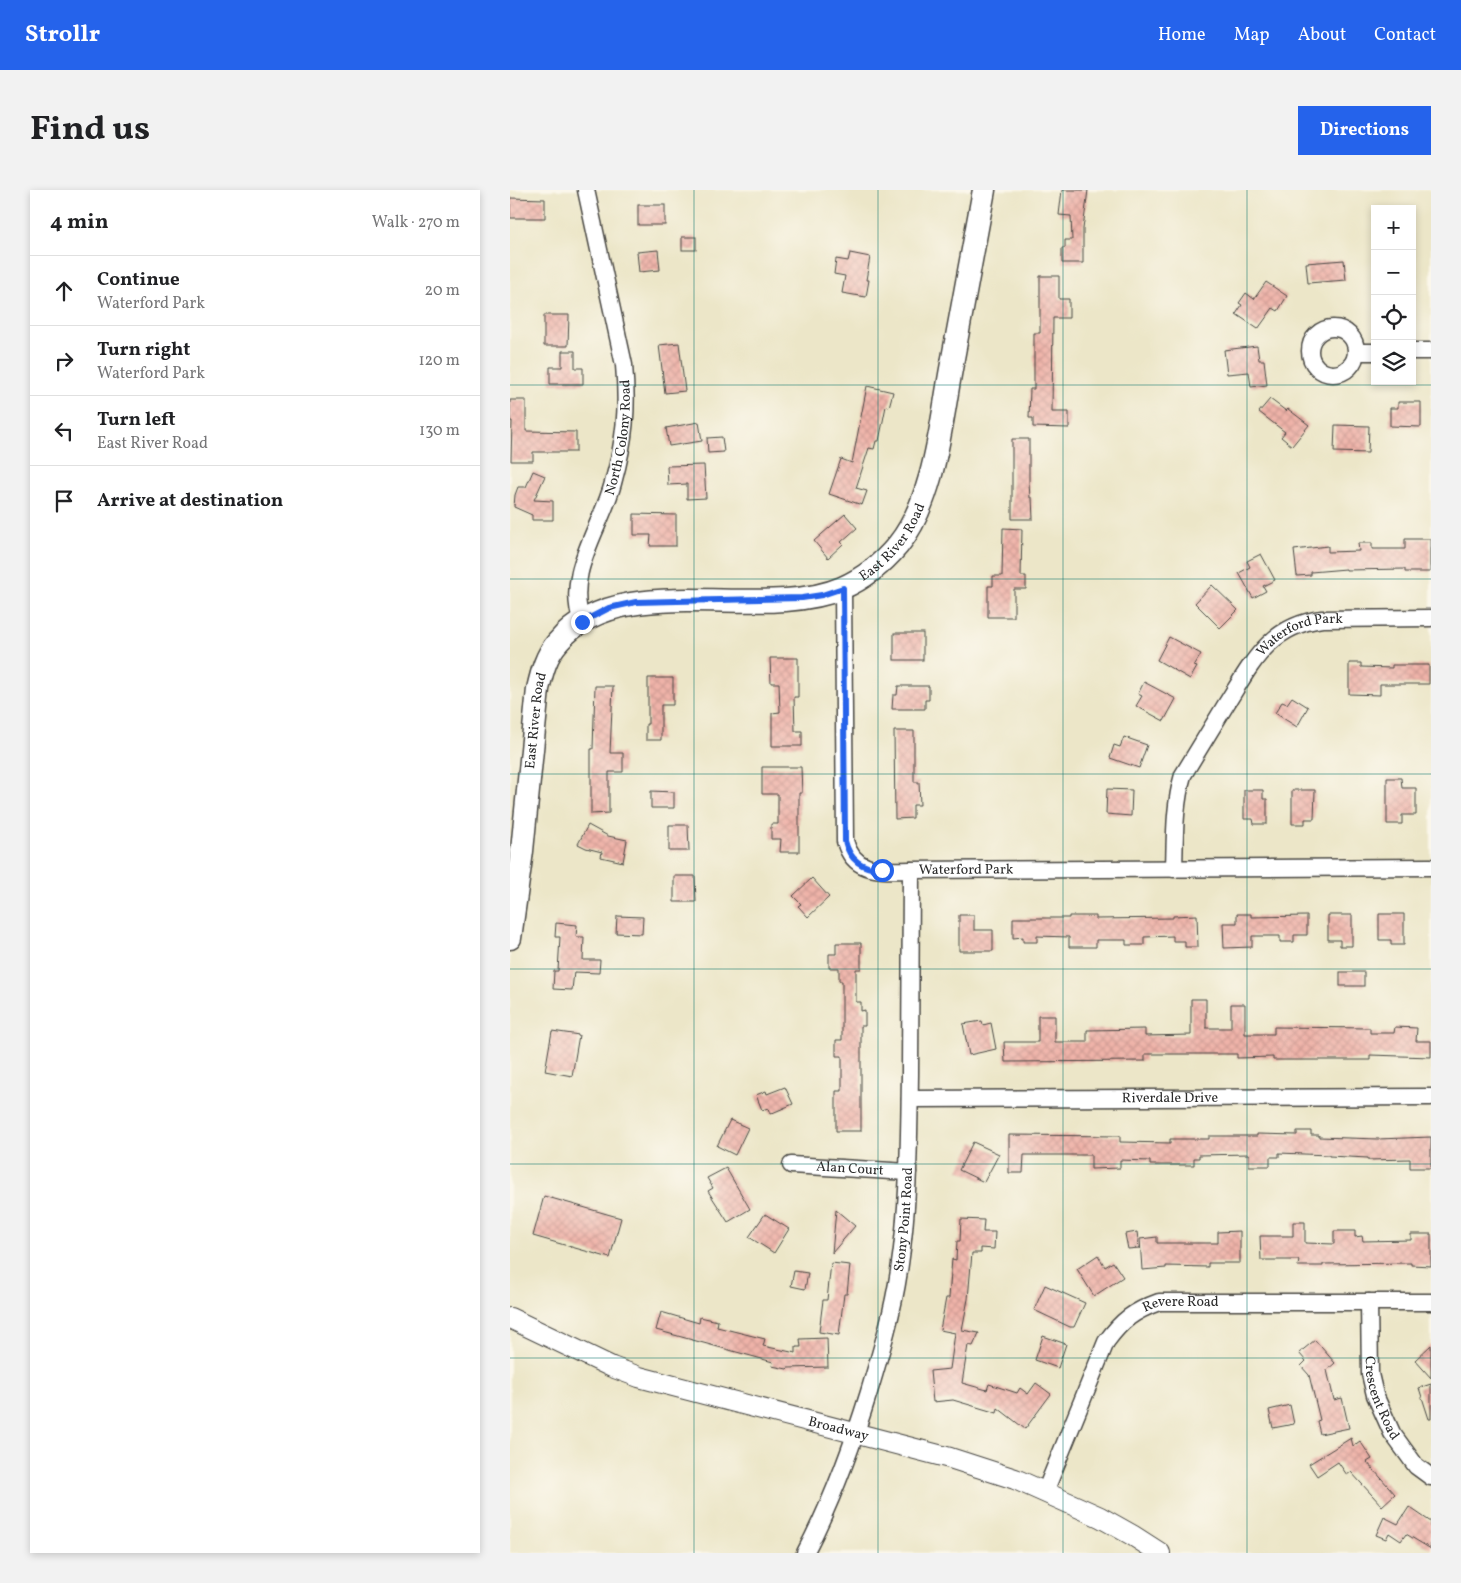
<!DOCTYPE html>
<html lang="en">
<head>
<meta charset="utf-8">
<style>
  :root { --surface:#fff; --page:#f2f2f2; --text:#202124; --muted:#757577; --line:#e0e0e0; --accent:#2563eb }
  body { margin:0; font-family:Vollkorn,serif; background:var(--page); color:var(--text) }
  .controls { position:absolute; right:15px; top:15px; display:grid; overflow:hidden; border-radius:0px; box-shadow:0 2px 8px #0003 }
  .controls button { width:45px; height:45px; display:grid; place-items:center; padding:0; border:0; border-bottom:1px solid var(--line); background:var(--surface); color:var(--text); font:25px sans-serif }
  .stop { position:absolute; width:15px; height:15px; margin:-11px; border:4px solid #2563eb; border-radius:50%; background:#fff }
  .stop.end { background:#2563eb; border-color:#fff; box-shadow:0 1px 5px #0008 }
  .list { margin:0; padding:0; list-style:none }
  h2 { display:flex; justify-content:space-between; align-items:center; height:65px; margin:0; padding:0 20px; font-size:21px }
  h2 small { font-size:16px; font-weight:400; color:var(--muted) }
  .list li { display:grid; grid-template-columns:32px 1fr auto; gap:15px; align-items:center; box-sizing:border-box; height:70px; padding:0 20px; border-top:1px solid var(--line) }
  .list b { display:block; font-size:19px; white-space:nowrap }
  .list p { margin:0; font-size:16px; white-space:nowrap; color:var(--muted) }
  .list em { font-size:16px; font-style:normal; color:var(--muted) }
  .icon { flex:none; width:28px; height:28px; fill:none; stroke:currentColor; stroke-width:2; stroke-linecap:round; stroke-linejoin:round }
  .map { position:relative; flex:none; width:921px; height:1363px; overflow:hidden; border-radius:0px }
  header { display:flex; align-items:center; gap:30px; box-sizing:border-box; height:70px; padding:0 25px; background:var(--accent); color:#fff }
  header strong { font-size:24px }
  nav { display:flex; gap:28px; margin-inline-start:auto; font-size:18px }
  .intro { display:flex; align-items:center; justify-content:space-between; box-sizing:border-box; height:120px; padding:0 30px }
  h1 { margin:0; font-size:35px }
  .button { padding:12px 22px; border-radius:0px; background:var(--accent); color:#fff; font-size:18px; font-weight:700 }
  main { display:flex; gap:30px; padding:0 30px }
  aside { flex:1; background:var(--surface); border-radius:0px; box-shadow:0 2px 8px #0003 }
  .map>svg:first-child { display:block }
</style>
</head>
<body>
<header>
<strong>Strollr</strong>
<nav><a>Home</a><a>Map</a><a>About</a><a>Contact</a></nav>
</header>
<div class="intro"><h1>Find us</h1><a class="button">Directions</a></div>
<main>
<aside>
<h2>4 min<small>Walk · 270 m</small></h2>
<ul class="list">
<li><svg class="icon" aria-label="ahead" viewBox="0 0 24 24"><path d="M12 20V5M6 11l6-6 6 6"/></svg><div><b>Continue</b><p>Waterford Park</p></div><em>20 m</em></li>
<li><svg class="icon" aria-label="right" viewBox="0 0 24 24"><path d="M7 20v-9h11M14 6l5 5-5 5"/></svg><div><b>Turn right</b><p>Waterford Park</p></div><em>120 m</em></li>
<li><svg class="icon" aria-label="left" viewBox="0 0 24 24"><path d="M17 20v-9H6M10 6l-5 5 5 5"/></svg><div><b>Turn left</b><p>East River Road</p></div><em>130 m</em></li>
<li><svg class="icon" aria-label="arrive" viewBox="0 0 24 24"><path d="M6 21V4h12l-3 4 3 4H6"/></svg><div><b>Arrive at destination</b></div></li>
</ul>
</aside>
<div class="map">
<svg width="921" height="1363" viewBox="0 0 921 1363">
  <defs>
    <pattern id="building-cross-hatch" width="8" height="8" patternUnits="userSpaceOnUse" patternTransform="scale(1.25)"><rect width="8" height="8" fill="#efb3a9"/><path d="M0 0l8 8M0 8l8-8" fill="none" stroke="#cd9a92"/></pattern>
  </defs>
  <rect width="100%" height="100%" fill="#fbf7ec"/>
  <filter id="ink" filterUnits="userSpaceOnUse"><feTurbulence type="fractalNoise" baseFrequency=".02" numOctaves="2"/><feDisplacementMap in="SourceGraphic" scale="10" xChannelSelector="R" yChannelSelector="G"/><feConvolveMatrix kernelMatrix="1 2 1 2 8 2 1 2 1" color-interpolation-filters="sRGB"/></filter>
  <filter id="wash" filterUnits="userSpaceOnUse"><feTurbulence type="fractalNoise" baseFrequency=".0096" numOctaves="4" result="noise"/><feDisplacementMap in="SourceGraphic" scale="20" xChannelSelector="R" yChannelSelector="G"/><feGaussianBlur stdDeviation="1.12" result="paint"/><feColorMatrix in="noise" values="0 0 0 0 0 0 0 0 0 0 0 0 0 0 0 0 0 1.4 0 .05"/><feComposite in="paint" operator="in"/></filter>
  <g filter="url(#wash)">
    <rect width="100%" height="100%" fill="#ece6c8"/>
    <g id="blocks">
      <g fill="url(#building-cross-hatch)">
        <path d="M 552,0 L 578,0 L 573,39 L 573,73 L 552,73 L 552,58 L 555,58 L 555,50 L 562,50 L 561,26 L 549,25 Z"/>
        <path d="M 0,8 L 35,9 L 35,28 L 0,28 Z"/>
        <rect x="128" y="15" width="27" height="20"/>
        <rect x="172" y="47" width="14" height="13"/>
        <path d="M 148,60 L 150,80 L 129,82 L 127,62 Z"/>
        <path d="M 340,63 L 360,67 L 356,90 L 359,90 L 356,107 L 332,103 L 335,86 L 324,84 L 326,69 L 338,71 Z"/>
        <path d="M 834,70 L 836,90 L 798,93 L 796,73 Z"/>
        <path d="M 530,86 L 549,86 L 549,109 L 559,109 L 559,128 L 543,128 L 542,222 L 559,222 L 559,238 L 523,237 L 523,228 L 519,228 L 520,199 L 524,199 L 524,143 L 530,143 Z"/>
        <path d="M 756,92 L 777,106 L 768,121 L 763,118 L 748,139 L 726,124 L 732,115 L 729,113 L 736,103 L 744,109 Z"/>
        <path d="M 34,125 L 59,125 L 58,156 L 34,156 Z"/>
        <path d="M 169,153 L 175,201 L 155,203 L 149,155 Z"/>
        <path d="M 747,156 L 749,170 L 754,170 L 757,195 L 741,197 L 739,182 L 717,184 L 714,160 Z"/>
        <path d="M 52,161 L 65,161 L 65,178 L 73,178 L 73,194 L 40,194 L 40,177 L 52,177 Z"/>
        <path d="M 357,196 L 383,202 L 379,217 L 376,216 L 369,251 L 366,251 L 364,259 L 359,258 L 346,298 L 357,301 L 352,315 L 319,304 L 331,269 L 342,273 Z"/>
        <path d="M 760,209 L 776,221 L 778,219 L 799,235 L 782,256 L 771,247 L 775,242 L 749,222 Z"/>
        <path d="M 0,210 L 16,210 L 16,241 L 66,242 L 66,262 L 23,262 L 23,271 L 1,271 L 2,231 L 0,231 Z"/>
        <path d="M 888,212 L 911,212 L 911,237 L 880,236 L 880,218 L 888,218 Z"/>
        <path d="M 189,232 L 192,251 L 159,256 L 156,238 Z"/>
        <path d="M 825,235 L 859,236 L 858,263 L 824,262 Z"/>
        <path d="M 212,247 L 214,262 L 198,263 L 197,248 Z"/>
        <path d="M 502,249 L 519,249 L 519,292 L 520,308 L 522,308 L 523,329 L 502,329 Z"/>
        <path d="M 194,275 L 196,308 L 177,309 L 177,294 L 158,295 L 157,276 Z"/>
        <path d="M 23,281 L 35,286 L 24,310 L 43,311 L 43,330 L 22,330 L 22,325 L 4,317 L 5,305 L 8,297 L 16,297 Z"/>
        <path d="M 124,324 L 166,325 L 166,356 L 140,356 L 141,345 L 124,345 Z"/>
        <path d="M 335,324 L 347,338 L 331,352 L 333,354 L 318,368 L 304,351 Z"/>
        <path d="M 493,338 L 512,339 L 511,386 L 516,386 L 516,399 L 504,399 L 504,427 L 478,427 L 478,396 L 483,396 L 483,386 L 492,386 Z"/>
        <path d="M 895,349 L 920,349 L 920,382 L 895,382 L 895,379 L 836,380 L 836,379 L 801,382 L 801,385 L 787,386 L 784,360 L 818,356 L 818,362 L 849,361 L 848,353 L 862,353 L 862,359 L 895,359 Z"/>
        <path d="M 751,364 L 765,390 L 753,396 L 756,401 L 743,408 L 729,383 L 740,377 L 737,371 Z"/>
        <path d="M 702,395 L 728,420 L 710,438 L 685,413 Z"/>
        <rect x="384" y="443" width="29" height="27"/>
        <path d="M 659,447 L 691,464 L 684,476 L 687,477 L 680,489 L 647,470 Z"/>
        <path d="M 260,468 L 288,468 L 288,507 L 284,507 L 285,541 L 292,541 L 292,556 L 262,556 L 262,523 L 270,522 L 269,493 L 261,493 Z"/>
        <path d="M 839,473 L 851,473 L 851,477 L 882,478 L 882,475 L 919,475 L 919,494 L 870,494 L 870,505 L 839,504 Z"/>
        <path d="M 138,488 L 163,488 L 163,515 L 151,515 L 151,550 L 136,550 L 136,534 L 138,534 Z"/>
        <path d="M 634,492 L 666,509 L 654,531 L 626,516 L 632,506 L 628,504 Z"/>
        <path d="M 85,496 L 103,496 L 100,563 L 113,563 L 113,582 L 99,582 L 99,623 L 81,624 L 81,559 L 83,559 Z"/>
        <path d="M 388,496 L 419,496 L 419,510 L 415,510 L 415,519 L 382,519 L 383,505 L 387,505 Z"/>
        <path d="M 782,507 L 798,517 L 787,537 L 765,523 L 772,512 L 777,514 Z"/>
        <path d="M 384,541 L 404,541 L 404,592 L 409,592 L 410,615 L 403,615 L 403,628 L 385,629 Z"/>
        <path d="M 614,547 L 637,555 L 629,578 L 600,568 L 604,555 L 610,557 Z"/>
        <path d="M 252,577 L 291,577 L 292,603 L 289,603 L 289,662 L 270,662 L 271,649 L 261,649 L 261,634 L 268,634 L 268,604 L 252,604 Z"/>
        <path d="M 877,588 L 891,588 L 892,598 L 906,598 L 906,625 L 892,625 L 892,634 L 877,634 Z"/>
        <path d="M 597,599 L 622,600 L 621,626 L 596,624 Z"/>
        <path d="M 734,600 L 753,600 L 753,609 L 757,609 L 757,634 L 744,634 L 743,629 L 734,629 Z"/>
        <path d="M 782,600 L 805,600 L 804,629 L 795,629 L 795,634 L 782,634 Z"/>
        <path d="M 141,601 L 164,602 L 164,618 L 141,618 Z"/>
        <path d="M 78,635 L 98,646 L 117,650 L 113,672 L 91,667 L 92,662 L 76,658 L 68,654 Z"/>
        <path d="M 159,635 L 178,635 L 179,661 L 159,661 Z"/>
        <path d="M 164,686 L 185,686 L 186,712 L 164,712 Z"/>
        <path d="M 302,688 L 319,707 L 298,727 L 288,716 L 291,714 L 283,706 Z"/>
        <path d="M 727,724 L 741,724 L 741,727 L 797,726 L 797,745 L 784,745 L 784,752 L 770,752 L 770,746 L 742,746 L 742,757 L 714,758 L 713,733 L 727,733 Z"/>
        <path d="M 869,724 L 894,724 L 894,755 L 881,755 L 881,750 L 869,750 Z"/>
        <path d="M 449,725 L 464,725 L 464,740 L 483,740 L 483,761 L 449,761 Z"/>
        <path d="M 687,725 L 688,757 L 675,757 L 675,751 L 663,751 L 663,746 L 634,747 L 634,755 L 616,755 L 616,750 L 586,750 L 586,757 L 559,757 L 559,747 L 527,746 L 527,752 L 513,752 L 513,747 L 503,748 L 503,728 L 559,728 L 559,726 L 586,726 L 586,729 L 663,728 L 663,726 Z"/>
        <path d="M 818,725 L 842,725 L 842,756 L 830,756 L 830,750 L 818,750 Z"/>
        <path d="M 107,726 L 133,727 L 132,744 L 106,743 Z"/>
        <path d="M 46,733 L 67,735 L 66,747 L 74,747 L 73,770 L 90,770 L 89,783 L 64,782 L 62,800 L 43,799 L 44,781 L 48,781 L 50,747 L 45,747 Z"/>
        <path d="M 326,753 L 351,753 L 351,779 L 346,779 L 346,812 L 351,812 L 351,821 L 355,820 L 355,836 L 351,836 L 351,941 L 326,941 L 326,901 L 332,901 L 332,866 L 326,866 L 326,850 L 332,850 L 332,791 L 329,791 L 329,778 L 319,778 L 319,764 L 326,764 Z"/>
        <rect x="830" y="782" width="24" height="14"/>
        <path d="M 681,809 L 696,809 L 696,838 L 721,838 L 721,814 L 735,814 L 735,844 L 764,844 L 764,837 L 860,838 L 860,843 L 884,843 L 885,837 L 907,838 L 906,851 L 921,851 L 921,867 L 860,865 L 860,870 L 763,870 L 763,867 L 727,868 L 727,864 L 635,864 L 635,871 L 495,872 L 494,852 L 528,852 L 528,826 L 545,826 L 545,852 L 577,852 L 577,840 L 635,839 L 635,846 L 681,845 Z"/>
        <path d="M 472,831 L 473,835 L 481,833 L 486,859 L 459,865 L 453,834 Z"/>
        <path d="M 42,841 L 69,845 L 62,886 L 35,881 Z"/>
        <path d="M 275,897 L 283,914 L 260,924 L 258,918 L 252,920 L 246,905 L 256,901 L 257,904 Z"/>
        <path d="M 220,930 L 238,938 L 225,965 L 207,956 Z"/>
        <path d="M 787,941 L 801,941 L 801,945 L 809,945 L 809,947 L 868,949 L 921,947 L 921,978 L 900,978 L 900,969 L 858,970 L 858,968 L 819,966 L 819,965 L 769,963 L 769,967 L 760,967 L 760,976 L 739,976 L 739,964 L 689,965 L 689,968 L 684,968 L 684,975 L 640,975 L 640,971 L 610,970 L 610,978 L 581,979 L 581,965 L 514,965 L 513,983 L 499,983 L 499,945 L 610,946 L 610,952 L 660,953 L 660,949 L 699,949 L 699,946 L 747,946 L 747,944 L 787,945 Z"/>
        <path d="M 463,952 L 489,964 L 474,992 L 449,980 Z"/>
        <path d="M 216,978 L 240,1019 L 218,1032 L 198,1001 L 203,998 L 197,988 Z"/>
        <path d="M 34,1006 L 111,1028 L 100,1068 L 23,1046 Z"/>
        <path d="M 326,1020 L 345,1036 L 322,1063 Z"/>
        <path d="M 255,1024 L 279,1039 L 264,1063 L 239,1047 Z"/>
        <path d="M 451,1029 L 474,1030 L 473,1042 L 485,1042 L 484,1059 L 471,1058 L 471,1063 L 462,1063 L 458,1109 L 452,1140 L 469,1143 L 463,1156 L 458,1155 L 452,1193 L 477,1200 L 479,1194 L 507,1203 L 510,1198 L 518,1204 L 526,1193 L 541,1204 L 515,1239 L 488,1218 L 487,1223 L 443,1210 L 423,1212 L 420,1181 L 440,1179 L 445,1143 L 430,1140 L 436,1108 L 439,1108 L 442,1069 L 446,1070 L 447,1051 L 450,1051 Z"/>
        <path d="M 783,1032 L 795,1032 L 795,1053 L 824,1054 L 824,1041 L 845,1041 L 845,1047 L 852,1046 L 853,1051 L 901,1050 L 901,1044 L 921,1044 L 921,1076 L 901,1075 L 901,1073 L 813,1074 L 813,1076 L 788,1076 L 789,1070 L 751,1070 L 750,1046 L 783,1046 Z"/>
        <path d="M 730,1041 L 730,1073 L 698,1073 L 698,1077 L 656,1076 L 656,1078 L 632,1080 L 630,1049 L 647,1047 L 647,1053 L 708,1053 L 708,1042 Z"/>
        <path d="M 627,1042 L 629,1058 L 618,1059 L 615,1044 Z"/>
        <path d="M 588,1065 L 595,1077 L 603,1072 L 613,1087 L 584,1106 L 567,1079 Z"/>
        <path d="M 321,1073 L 340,1075 L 337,1104 L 334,1104 L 329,1145 L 309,1142 L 313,1110 L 317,1110 Z"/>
        <path d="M 284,1081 L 298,1083 L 295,1099 L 281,1096 Z"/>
        <path d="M 535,1095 L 575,1113 L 564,1137 L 560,1137 L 524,1120 Z"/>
        <path d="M 151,1122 L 189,1133 L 190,1127 L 208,1131 L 207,1137 L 255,1149 L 253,1156 L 286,1163 L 286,1157 L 291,1157 L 290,1149 L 317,1148 L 318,1177 L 278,1178 L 277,1179 L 262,1176 L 263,1172 L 146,1140 Z"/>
        <path d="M 533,1146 L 556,1154 L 548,1178 L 525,1170 Z"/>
        <path d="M 805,1150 L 825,1173 L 817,1180 L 824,1210 L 832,1208 L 839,1238 L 810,1244 L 807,1231 L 810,1230 L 799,1185 L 791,1176 L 796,1171 L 789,1163 Z"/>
        <path d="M 921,1155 L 921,1188 L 905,1170 Z"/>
        <path d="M 921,1194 L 921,1229 L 919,1229 L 909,1198 Z"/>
        <path d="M 780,1215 L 784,1234 L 763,1238 L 759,1220 Z"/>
        <path d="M 841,1248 L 843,1256 L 850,1251 L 862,1269 L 857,1272 L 885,1304 L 872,1316 L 841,1282 L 837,1285 L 828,1272 L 807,1286 L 799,1274 Z"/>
        <path d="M 899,1317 L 921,1332 L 921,1359 L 896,1344 L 891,1351 L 879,1343 L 876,1349 L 866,1345 L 874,1327 L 888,1334 Z"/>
      </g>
    </g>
  </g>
  <g filter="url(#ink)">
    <use href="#blocks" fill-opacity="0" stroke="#484743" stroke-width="1"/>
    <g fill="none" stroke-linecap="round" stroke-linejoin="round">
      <defs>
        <g id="minor">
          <circle cx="823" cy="161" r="23"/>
          <path d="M 902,161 L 921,161"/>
          <path d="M 847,162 L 865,162"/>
          <path id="s1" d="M 333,398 L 335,651 C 344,685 373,680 401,680 L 921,677"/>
          <path id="s2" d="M 72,432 C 54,383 91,339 103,293 C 115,250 118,219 114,175 L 76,0"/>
          <path id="s3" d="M 664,679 C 665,647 664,616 673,585 C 687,562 701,539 715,516 C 741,475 758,436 812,429 L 921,428"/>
          <path id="s4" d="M 400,909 L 921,907"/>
          <path id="s5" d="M 281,975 L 398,982"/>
          <path id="s6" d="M 859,1112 L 860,1184 L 865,1205 L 882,1243 L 906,1276 L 921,1287"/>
          <path id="s7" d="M 535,1302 L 596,1152 C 612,1130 624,1121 649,1112 L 921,1112"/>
          <path id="s8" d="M 295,1363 C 322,1312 342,1257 359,1202 C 371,1162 383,1122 389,1081 C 399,1016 399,950 400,885 C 400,816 401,748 401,680"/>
        </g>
        <g id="tertiary">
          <path id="s9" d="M 0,1128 L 102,1177 L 129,1187 L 440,1268 L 505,1289 L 590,1327 L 622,1345 L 650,1363"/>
        </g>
        <g id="secondary">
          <path id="s10" d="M 0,748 L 12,661 L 28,499 C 32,482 36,465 48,452 C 111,377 250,433 332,398 C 353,389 373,373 388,355 C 424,311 431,234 441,179 C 452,119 463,60 474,0"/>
        </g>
      </defs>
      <use href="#minor" stroke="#484743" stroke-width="19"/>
      <use href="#tertiary" stroke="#484743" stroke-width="22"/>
      <use href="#secondary" stroke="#484743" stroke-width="25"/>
      <use href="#minor" stroke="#fff" stroke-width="16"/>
      <use href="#tertiary" stroke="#fff" stroke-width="20"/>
      <use href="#secondary" stroke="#fff" stroke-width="22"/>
    </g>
  </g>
  <g fill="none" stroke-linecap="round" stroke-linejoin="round" filter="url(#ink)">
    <path stroke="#2563eb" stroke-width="6" d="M 72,432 L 99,418 L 126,412 L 292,408 L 312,405 L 333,398 L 335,651 C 340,671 352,678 372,680"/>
  </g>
  <path fill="none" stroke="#0f766e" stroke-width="1" stroke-opacity="0.55" d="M 184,0 L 184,1363M 368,0 L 368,1363M 553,0 L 553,1363M 737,0 L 737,1363M 0,195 L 921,195M 0,389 L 921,389M 0,584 L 921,584M 0,779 L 921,779M 0,974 L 921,974M 0,1168 L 921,1168"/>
  <g text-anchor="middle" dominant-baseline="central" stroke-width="5" stroke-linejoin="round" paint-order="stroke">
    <g font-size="14" fill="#2b2b2b" stroke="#fbf7ec">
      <text stroke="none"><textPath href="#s2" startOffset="192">North Colony Road</textPath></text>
      <text stroke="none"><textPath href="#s10" startOffset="669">East River Road</textPath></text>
      <text stroke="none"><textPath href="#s3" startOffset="285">Waterford Park</textPath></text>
      <text stroke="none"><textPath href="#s10" startOffset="219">East River Road</textPath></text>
      <text stroke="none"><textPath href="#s1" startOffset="388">Waterford Park</textPath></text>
      <text stroke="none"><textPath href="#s4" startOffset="260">Riverdale Drive</textPath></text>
      <text stroke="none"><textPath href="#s5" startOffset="59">Alan Court</textPath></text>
      <text stroke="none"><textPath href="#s8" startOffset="350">Stony Point Road</textPath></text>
      <text stroke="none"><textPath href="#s7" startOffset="251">Revere Road</textPath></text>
      <text stroke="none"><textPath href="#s6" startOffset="98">Crescent Road</textPath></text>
      <text stroke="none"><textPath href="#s9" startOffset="348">Broadway</textPath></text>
    </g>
  </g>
</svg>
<div class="controls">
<button>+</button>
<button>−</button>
<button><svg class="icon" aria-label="locate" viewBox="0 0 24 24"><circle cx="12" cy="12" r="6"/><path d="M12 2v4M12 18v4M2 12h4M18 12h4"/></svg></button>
<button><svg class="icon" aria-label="layers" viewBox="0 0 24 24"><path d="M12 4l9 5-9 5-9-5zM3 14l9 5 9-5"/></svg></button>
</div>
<div class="stop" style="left:372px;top:680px"></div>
<div class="stop end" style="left:72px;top:432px"></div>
</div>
</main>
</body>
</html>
